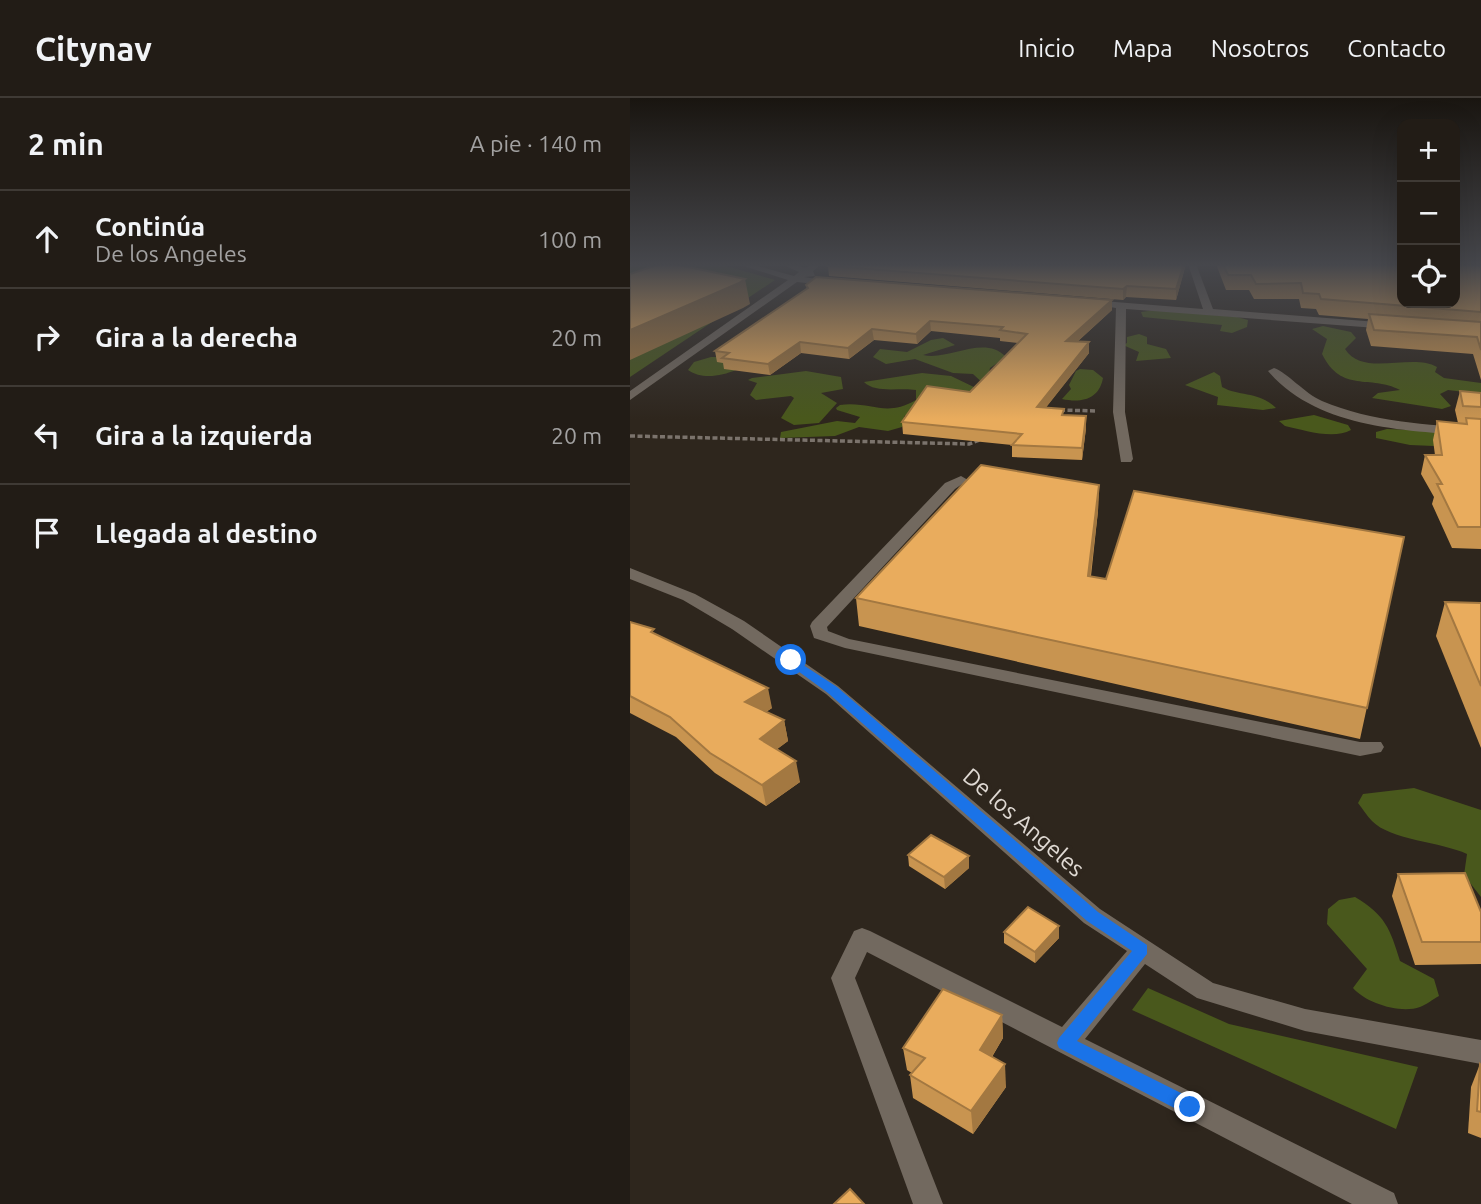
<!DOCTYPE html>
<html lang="es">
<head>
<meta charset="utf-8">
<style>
  :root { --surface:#221c16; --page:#2a251f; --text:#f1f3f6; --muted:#a2a1a1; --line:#3f3a35 }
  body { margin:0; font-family:Ubuntu,sans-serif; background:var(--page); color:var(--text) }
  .controls { position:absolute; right:21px; top:21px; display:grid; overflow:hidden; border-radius:14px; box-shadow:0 7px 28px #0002 }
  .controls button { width:63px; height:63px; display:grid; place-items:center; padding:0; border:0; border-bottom:2px solid var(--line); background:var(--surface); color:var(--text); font:35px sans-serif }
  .stop { position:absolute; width:21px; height:21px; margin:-16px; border:5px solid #1a73e8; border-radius:50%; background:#fff }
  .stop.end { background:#1a73e8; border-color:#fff; box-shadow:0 2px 7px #0008 }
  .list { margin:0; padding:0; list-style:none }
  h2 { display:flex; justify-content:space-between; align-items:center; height:91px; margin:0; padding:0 28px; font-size:30px }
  h2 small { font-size:23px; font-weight:400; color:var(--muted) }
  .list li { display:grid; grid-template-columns:46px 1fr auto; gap:21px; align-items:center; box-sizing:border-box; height:98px; padding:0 28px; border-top:2px solid var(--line) }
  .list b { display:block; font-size:26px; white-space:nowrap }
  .list p { margin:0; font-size:23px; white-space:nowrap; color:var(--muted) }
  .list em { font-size:23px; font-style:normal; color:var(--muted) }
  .icon { flex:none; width:38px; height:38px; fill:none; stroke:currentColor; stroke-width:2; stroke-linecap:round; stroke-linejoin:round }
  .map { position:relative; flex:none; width:851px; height:1106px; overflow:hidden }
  header { display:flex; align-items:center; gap:42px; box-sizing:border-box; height:98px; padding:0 35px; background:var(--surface); border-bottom:2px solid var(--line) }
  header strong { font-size:33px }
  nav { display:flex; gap:38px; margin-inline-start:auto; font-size:24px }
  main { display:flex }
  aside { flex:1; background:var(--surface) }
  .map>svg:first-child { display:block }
</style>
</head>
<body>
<header>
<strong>Citynav</strong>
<nav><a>Inicio</a><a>Mapa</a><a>Nosotros</a><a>Contacto</a></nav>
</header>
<main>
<aside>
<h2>2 min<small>A pie · 140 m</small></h2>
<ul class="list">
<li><svg class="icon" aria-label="ahead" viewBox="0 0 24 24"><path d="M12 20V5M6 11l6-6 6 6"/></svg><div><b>Continúa</b><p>De los Angeles</p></div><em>100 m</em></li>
<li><svg class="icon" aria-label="right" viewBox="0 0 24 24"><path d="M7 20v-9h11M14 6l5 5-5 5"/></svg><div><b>Gira a la derecha</b></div><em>20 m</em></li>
<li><svg class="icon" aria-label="left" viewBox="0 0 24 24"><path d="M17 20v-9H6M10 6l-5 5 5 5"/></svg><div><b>Gira a la izquierda</b></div><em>20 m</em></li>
<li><svg class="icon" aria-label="arrive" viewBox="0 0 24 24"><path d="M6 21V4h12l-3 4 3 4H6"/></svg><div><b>Llegada al destino</b></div></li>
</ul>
</aside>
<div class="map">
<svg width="851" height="1106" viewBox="0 0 851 1106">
  <rect width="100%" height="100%" fill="#2e261d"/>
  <g fill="#49581c">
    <path d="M 0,166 L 89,166 L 145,182 L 0,279 Z"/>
    <path d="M 526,212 L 607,219 L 618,222 L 617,229 L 602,235 L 590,233 L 592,227 L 513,219 L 511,214 Z"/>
    <path d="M 693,228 L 721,234 L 726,240 L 715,251 C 733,280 782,254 807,269 L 805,274 L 814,280 L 851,285 L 851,296 L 818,292 L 810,296 L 821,308 L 812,311 L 742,300 L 748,295 L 770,292 C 740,276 712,296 692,256 L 697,241 L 682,231 Z"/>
    <path d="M 509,236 L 517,239 L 517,246 L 536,251 L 541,260 L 506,263 L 509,254 L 493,247 L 497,245 L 497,239 Z"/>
    <path d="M 313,240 L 325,247 L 293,257 C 319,263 354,236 376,259 L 360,270 L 356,288 L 343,276 L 323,275 L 285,261 L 256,266 L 243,259 L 250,251 L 277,254 L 301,242 Z"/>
    <path d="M 81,259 L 90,259 L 106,272 C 91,278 72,282 58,272 L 64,264 Z"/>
    <path d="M 450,271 L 463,272 L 473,280 C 469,302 451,305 432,301 L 441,291 L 439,287 L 446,273 Z"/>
    <path d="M 176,273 L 211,279 L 213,291 L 191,295 L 207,305 L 189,325 L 164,327 L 151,320 L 164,300 L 161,298 L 126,302 L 120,297 L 127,285 L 118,282 L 122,280 Z"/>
    <path d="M 584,274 L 590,278 L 592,289 C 610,299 629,293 646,310 L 633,312 L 587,307 L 588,299 L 555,287 Z"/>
    <path d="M 292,275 L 321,278 L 348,291 L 340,303 L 274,318 L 275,324 L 272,329 L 258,333 L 229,329 L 205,338 L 150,340 L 151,334 L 207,323 L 225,325 L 230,319 L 207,312 L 206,310 L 210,307 C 242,303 255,320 286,302 L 286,292 C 271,289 246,296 234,284 Z"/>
    <path d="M 684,317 L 718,327 L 721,332 C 703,342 674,332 655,328 L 649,323 Z"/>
    <path d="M 757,331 L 808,333 L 851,350 L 780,347 L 746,340 L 746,334 Z"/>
    <path d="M 784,690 L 851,712 L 851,799 L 834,777 L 837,756 C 812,744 760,742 742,723 C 737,718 733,711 728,705 L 733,696 Z"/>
    <path d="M 725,799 C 755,817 760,830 770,863 L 804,881 L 809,898 C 803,901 796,907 790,909 C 770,916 736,905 723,890 L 737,871 L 697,826 L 698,811 L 709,802 Z"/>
    <path d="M 518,890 L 599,926 L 788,969 L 766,1031 L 502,912 Z"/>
  </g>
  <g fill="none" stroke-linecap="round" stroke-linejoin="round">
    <g stroke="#7b736c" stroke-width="3.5" stroke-dasharray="5 2.5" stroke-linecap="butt">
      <path d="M 430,312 L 467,313"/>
      <path d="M 0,338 L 339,346 L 352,341"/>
    </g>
    <path fill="#72695f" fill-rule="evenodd" d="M 331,378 L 338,382 L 325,391 L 197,529 L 198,533 L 219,541 L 730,644 L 751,644 L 754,649 L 751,654 L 730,658 L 215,550 L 184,540 L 180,528 L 182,524 L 315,385 Z"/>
    <g fill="#72695f" fill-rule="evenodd">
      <path d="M 107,166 L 120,166 L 164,178 L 169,174 L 151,166 L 163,166 L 175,170 L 181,166 L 191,166 L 183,173 L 185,178 L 174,179 L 210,185 L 205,188 L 167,184 L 0,302 L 0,293 L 158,182 Z"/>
      <path d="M 558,166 L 566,166 L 583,211 L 760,225 L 765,228 L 760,231 L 496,211 L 495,314 L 503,361 L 501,364 L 491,364 L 483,314 L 486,210 L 455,205 L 460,202 L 573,211 Z"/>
      <path d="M 644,270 C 658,275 674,295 692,303 C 742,324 797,327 851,330 L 851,338 C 780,333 688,332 638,273 Z"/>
      <path d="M 0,470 L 65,496 L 114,523 L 208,588 L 470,811 L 583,885 L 675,911 L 851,942 L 851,966 L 675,933 L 567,900 L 515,866 L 455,941 L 764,1095 L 768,1106 L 722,1106 L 237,854 L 225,880 L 313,1106 L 283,1106 L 201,880 L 224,833 L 232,830 L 240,833 L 432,929 L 497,853 L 454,825 L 196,596 L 102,531 L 53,502 L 0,481 Z"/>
    </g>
  </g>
  <g fill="#c89450">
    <path d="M 200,166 L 556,166 L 546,202 L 496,199 L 493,202 L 199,178 L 198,168 Z"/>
    <path d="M 586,166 L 772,166 L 851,170 L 851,282 L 843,256 L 741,248 L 736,232 L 738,221 L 689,217 L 686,211 L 671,210 L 669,201 L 624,201 L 619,192 L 596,192 Z"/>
    <path d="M 176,187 L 482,212 L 447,244 L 459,244 L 459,255 L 416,309 L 434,318 L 456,318 L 456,330 L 452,362 L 382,359 L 382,347 L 273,336 L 272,324 L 340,294 L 388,245 L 370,243 L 370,240 L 301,233 L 287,246 L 244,242 L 219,261 L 171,255 L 140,277 L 94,271 L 93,265 L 87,264 L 85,253 L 177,191 Z"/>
    <path d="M 830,293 L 851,295 L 851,451 L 822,450 L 802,406 L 804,399 L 791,376 L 795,357 L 805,357 L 803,342 L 807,323 L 828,325 L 825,312 Z"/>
    <path d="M 469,387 L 468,413 L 461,478 L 476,481 L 774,439 L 730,641 L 229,528 L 226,500 Z"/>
    <path d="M 815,504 L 851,505 L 851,650 L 806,538 Z"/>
    <path d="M 0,524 L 26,536 L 142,610 L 136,614 L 154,622 L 158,643 L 147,651 L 170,684 L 136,708 L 85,675 L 46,639 L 0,615 Z"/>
    <path d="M 278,757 L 339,758 L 339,770 L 315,791 L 279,768 Z"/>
    <path d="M 768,776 L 851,814 L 851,866 L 785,867 L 762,798 Z"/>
    <path d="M 374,834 L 429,840 L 405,865 L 374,845 Z"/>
    <path d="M 372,917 L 373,940 L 362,959 L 376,989 L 343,1036 L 283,1000 L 280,977 L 282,975 L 277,972 L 273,950 Z"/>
    <path d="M 850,966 L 851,967 L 851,1040 L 838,1035 L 841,989 Z"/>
  </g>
  <g fill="#a37841">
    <path d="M 554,166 L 556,166 L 546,202 L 546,191 Z"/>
    <path d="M 115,181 L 120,206 L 113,210 L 0,262 L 0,232 Z"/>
    <path d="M 497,188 L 496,199 L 493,202 L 493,191 Z"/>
    <path d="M 482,202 L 482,212 L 436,254 L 436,243 Z"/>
    <path d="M 300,223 L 301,233 L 287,246 L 286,236 Z"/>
    <path d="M 242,231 L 244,242 L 219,261 L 218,250 Z"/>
    <path d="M 170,244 L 171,255 L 140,277 L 138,266 Z"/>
    <path d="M 459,244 L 459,255 L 407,321 L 407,309 Z"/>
    <path d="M 456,318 L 456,330 L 452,362 L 452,350 Z"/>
    <path d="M 469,387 L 468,413 L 457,506 L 458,478 Z"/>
    <path d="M 138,590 L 142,610 L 119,624 L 115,604 Z"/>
    <path d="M 154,622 L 158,643 L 134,661 L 130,641 Z"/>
    <path d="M 166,663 L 170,684 L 136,708 L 132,687 Z"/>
    <path d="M 339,758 L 339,770 L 315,791 L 314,779 Z"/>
    <path d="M 429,828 L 429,840 L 405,865 L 405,854 Z"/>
    <path d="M 372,917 L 373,940 L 352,975 L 350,952 Z"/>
    <path d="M 375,966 L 376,989 L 343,1036 L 341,1013 Z"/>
  </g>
  <g fill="#e9ac5d" stroke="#a37841" stroke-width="2">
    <path d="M 30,166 L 44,166 L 115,181 L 109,185 L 0,232 L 0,176 Z"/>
    <path d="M 200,166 L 554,166 L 546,191 L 497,188 L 493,191 L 198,168 Z"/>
    <path d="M 593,166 L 772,166 L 772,205 L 825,205 L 825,166 L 847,166 L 851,170 L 851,214 L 691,201 L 689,196 L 673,195 L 671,185 L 626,186 L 621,177 L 598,177 Z"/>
    <path d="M 186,179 L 482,202 L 436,243 L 459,244 L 407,309 L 434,311 L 432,317 L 456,318 L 452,350 L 382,347 L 392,336 L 272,324 L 297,288 L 340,294 L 397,236 L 370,232 L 373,229 L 300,223 L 286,236 L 242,231 L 218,250 L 170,244 L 138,266 L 92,260 L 99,255 L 85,253 L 178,190 L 176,187 Z"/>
    <path d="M 739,216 L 851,224 L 851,252 L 847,239 L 744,232 Z"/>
    <path d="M 830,293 L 851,295 L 851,309 L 833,308 Z"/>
    <path d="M 836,320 L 851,321 L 851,429 L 828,429 L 807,386 L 812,386 L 795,357 L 812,357 L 807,323 L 837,326 Z"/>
    <path d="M 351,367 L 469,387 L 458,478 L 476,481 L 504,393 L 774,439 L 737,610 L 226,500 Z"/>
    <path d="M 815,504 L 851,505 L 851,588 Z"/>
    <path d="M 0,524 L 24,531 L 21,534 L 138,590 L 115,604 L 154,622 L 130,641 L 166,663 L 132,687 L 80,655 L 40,619 L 0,598 Z"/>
    <path d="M 301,737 L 339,758 L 314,779 L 278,757 Z"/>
    <path d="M 835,775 L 851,814 L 851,844 L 792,844 L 768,776 Z"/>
    <path d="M 398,809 L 429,828 L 405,854 L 374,834 Z"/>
    <path d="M 313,891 L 372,917 L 350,952 L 375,966 L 341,1013 L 280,977 L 295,960 L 273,950 Z"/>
    <path d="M 850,966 L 851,967 L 851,1014 L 847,1013 Z"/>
    <path d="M 220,1091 L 234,1106 L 204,1106 Z"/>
  </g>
  <linearGradient id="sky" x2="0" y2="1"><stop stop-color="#191510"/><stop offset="0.52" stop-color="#46474c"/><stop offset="1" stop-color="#46474c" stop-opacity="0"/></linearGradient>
  <rect width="851" height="321" fill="url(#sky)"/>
  <path fill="#1a73e8" d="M 161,559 L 207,589 L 468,814 L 517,847 L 517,856 L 447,943 L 567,1003 L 569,1009 L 567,1015 L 554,1015 L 429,950 L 427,945 L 429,940 L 502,853 L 457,823 L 198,595 L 157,565 L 156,562 Z"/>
  <g text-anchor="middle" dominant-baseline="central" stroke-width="7" stroke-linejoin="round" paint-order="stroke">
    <g font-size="23" fill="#e0dad4" stroke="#2e261d">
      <text transform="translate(394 724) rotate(41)">De los Angeles</text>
    </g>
  </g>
</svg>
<div class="controls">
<button>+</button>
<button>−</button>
<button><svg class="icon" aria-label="locate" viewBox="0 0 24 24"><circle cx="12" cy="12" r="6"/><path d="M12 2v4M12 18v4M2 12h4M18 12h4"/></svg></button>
</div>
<div class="stop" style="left:161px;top:562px"></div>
<div class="stop end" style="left:560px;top:1009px"></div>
</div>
</main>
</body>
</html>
